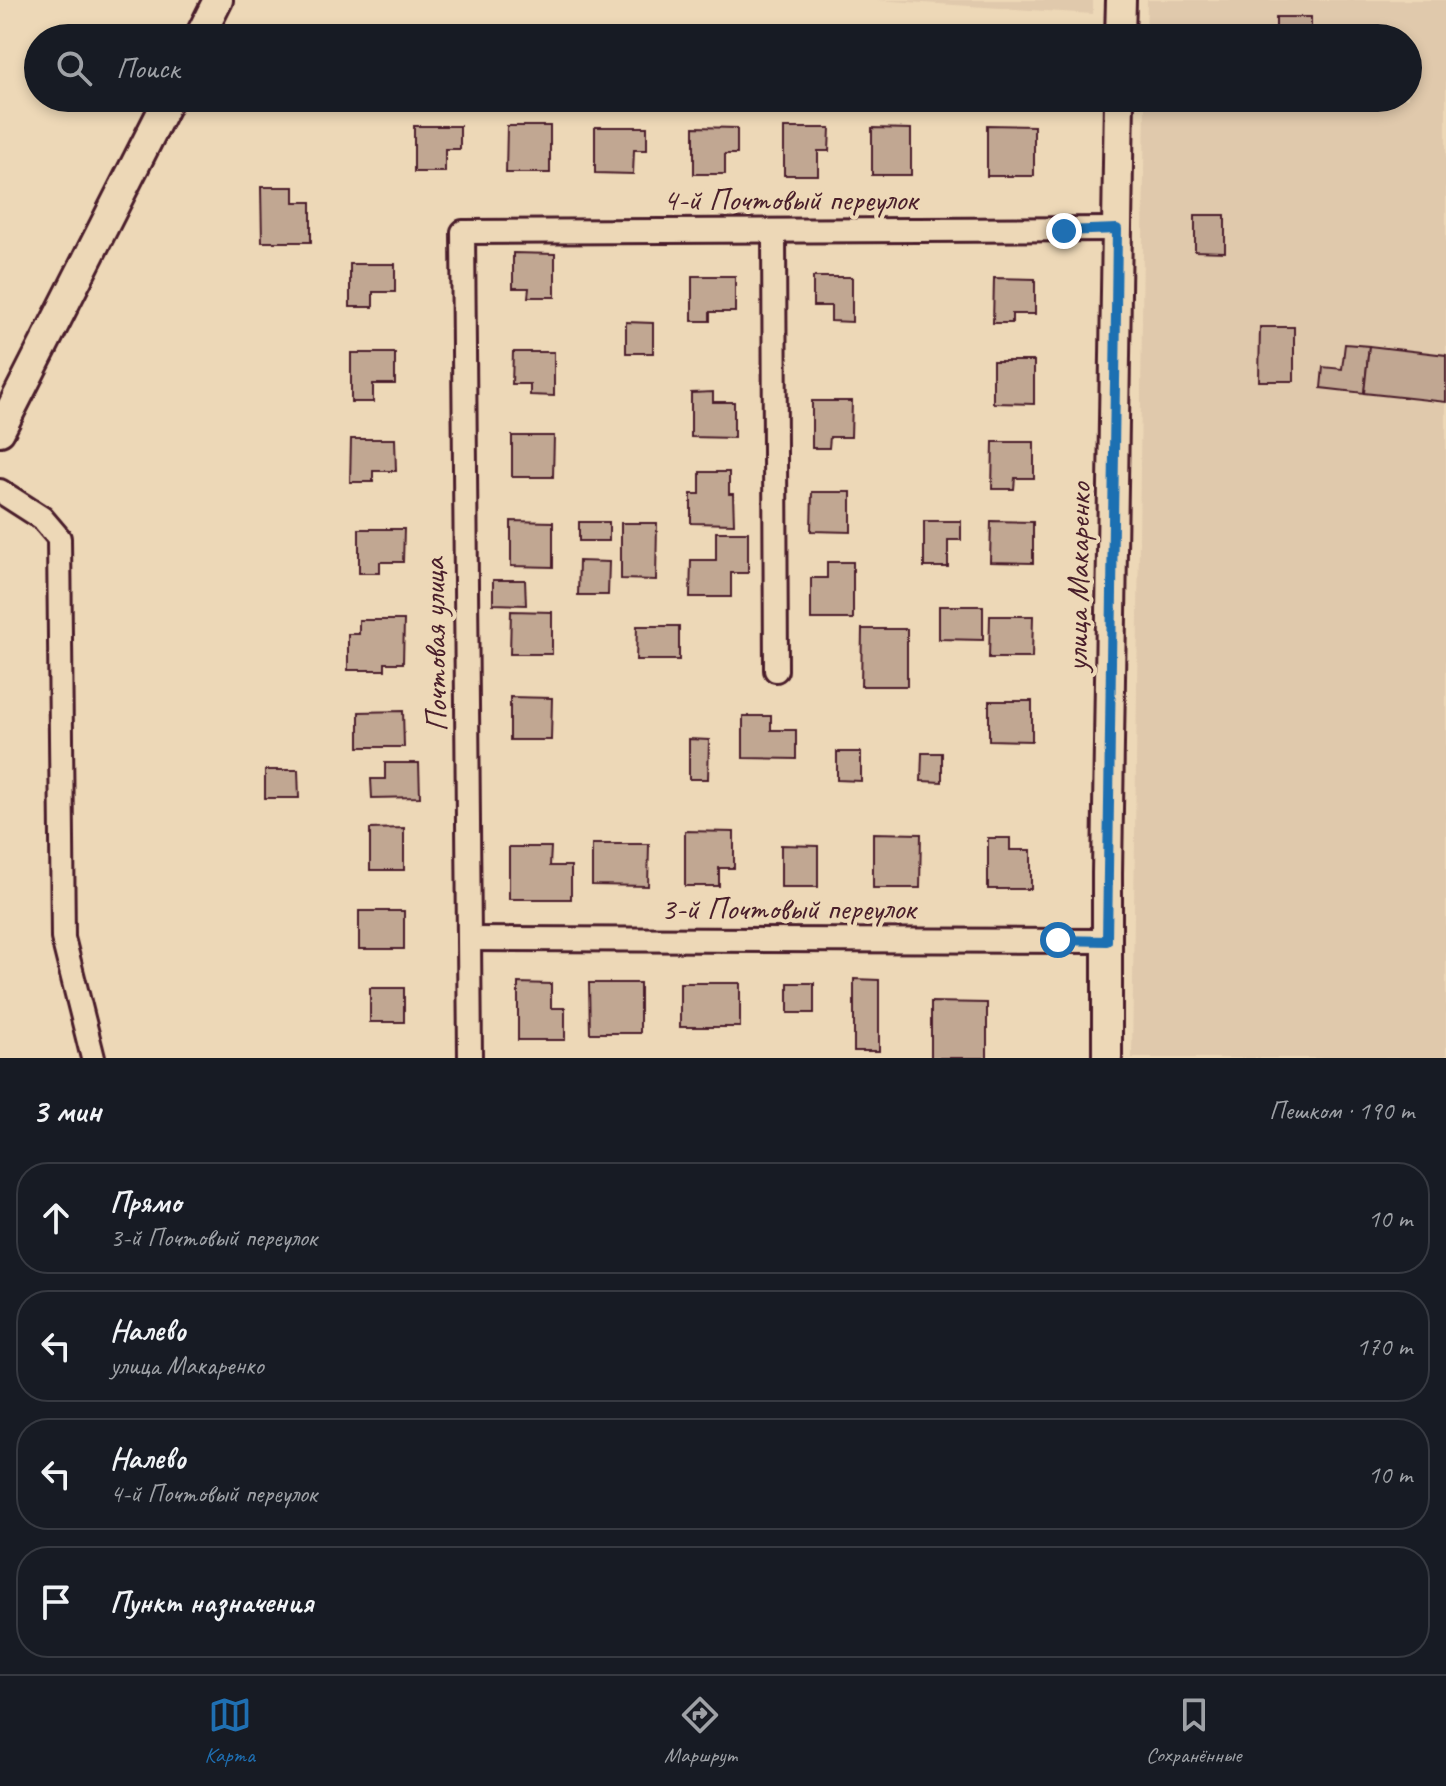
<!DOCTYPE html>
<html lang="ru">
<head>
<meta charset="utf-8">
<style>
  :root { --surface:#171b24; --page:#20242c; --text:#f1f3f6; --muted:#9ea1a6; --line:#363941; --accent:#1f6fb2 }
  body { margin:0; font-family:Caveat,sans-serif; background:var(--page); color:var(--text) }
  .stop { position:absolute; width:24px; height:24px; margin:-18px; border:6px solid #1f6fb2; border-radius:50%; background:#fff }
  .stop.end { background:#1f6fb2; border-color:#fff; box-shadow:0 2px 8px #0008 }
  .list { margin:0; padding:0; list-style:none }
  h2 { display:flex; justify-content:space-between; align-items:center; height:104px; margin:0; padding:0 32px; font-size:34px }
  h2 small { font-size:26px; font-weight:400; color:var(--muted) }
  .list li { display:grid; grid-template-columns:52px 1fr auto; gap:24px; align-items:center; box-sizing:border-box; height:112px; margin:0 16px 16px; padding:0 16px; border:2px solid var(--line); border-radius:32px }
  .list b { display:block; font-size:30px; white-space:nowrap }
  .list p { margin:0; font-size:26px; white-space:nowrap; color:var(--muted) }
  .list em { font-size:26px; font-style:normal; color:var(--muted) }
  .icon { flex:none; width:44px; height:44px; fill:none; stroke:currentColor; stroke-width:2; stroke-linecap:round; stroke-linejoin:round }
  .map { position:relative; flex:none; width:1446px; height:1058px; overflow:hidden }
  .search { position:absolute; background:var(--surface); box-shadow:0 4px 12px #0003; left:24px; right:24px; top:24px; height:88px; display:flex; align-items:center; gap:20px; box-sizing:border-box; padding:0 28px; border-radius:44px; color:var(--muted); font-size:30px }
  .sheet { height:616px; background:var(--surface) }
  nav { display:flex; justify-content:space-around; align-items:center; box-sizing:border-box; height:112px; border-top:2px solid var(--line); background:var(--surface); font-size:22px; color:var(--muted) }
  nav a { display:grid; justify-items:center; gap:4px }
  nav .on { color:var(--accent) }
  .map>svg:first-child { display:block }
</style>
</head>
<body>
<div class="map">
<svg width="1446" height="1058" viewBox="0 0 1446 1058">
  <rect width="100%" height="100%" fill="#edd8b7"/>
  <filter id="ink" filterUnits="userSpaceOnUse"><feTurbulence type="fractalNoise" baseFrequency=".0125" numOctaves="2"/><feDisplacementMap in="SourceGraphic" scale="16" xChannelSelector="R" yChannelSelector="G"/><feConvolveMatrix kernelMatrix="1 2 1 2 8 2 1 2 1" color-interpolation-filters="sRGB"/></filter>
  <g filter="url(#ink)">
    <g fill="#e0c9ac">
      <path d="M 877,0 L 1093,0 L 1093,14 Z"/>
      <path d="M 1147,0 L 1446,0 L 1446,1058 L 1132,1058 L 1145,98 L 1408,98 L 1408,38 L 1146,38 Z"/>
    </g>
    <g fill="#c1a792" stroke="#4a1f2b" stroke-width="2">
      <path d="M 1276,17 L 1311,17 L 1311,37 L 1326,38 L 1263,38 L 1263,35 L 1276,35 Z"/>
      <path d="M 987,125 L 1034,126 L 1034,176 L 987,176 Z"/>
      <path d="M 414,126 L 460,126 L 460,149 L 445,149 L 445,172 L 414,172 Z"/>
      <path d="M 507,126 L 550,126 L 550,173 L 506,173 Z"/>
      <path d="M 595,127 L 647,127 L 647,150 L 634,150 L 633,174 L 595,173 Z"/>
      <path d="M 694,127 L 737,128 L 737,154 L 725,154 L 725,174 L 694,174 Z"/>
      <path d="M 784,128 L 830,128 L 829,151 L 818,151 L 818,175 L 784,175 Z"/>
      <path d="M 872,128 L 911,129 L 911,175 L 872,175 Z"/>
      <path d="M 261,187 L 294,187 L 294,202 L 311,202 L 311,242 L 262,242 Z"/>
      <path d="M 1195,215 L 1225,215 L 1225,252 L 1195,251 Z"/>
      <path d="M 513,253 L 555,254 L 555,297 L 528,297 L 529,288 L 513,288 Z"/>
      <path d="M 350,264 L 395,264 L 395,292 L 373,292 L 373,307 L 350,307 Z"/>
      <path d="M 692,276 L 735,276 L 735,312 L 710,312 L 710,321 L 692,321 Z"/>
      <path d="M 813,277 L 852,277 L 852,322 L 831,321 L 831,306 L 813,306 Z"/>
      <path d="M 994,278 L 1035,279 L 1035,314 L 1012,314 L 1012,323 L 993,323 Z"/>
      <path d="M 626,322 L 653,323 L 653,353 L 626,353 Z"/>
      <path d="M 1260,327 L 1294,327 L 1294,381 L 1259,381 Z"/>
      <path d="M 1345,344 L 1369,346 L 1364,393 L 1321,388 L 1323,367 L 1342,369 Z"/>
      <path d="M 1369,346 L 1446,355 L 1446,402 L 1364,393 Z"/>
      <path d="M 513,352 L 554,352 L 554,396 L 530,395 L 530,384 L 512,384 Z"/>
      <path d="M 351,353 L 395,353 L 395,384 L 373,384 L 373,402 L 351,402 Z"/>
      <path d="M 993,361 L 1034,361 L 1034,404 L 993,403 Z"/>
      <path d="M 713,392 L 713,402 L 734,402 L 734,438 L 691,437 L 691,393 Z"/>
      <path d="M 812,401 L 852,401 L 851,437 L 830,437 L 829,448 L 812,448 Z"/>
      <path d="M 512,436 L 554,436 L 553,477 L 512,477 Z"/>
      <path d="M 351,439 L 395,439 L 396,471 L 373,471 L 373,482 L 350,482 Z"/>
      <path d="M 993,442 L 1034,442 L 1034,478 L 1015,478 L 1014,489 L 992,489 Z"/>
      <path d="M 700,472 L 729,472 L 729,494 L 733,494 L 734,524 L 691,523 L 691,494 L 700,494 Z"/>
      <path d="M 812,492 L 851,492 L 851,532 L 811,531 Z"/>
      <path d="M 511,521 L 553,522 L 553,567 L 511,566 Z"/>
      <path d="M 924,521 L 961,521 L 961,540 L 948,540 L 948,567 L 924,567 Z"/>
      <path d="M 991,521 L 1033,522 L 1033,563 L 990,562 Z"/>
      <rect x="579" y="522" width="30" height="19"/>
      <path d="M 621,523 L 657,523 L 656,580 L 621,579 Z"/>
      <path d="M 359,529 L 404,529 L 403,562 L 380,562 L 380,573 L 359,573 Z"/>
      <path d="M 716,532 L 748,532 L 748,573 L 731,573 L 731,597 L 690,597 L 691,560 L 716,560 Z"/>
      <path d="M 579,561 L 609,562 L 608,595 L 578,595 Z"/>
      <path d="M 827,562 L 853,562 L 853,619 L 811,619 L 811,578 L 827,578 Z"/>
      <path d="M 493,580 L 525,580 L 526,605 L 493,604 Z"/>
      <path d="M 939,606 L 983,606 L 983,640 L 939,639 Z"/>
      <path d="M 511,611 L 552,612 L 552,654 L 510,654 Z"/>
      <path d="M 990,616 L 1033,616 L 1032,658 L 989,658 Z"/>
      <path d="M 359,620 L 404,620 L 403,663 L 385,663 L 385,670 L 348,670 L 348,634 L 359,634 Z"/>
      <path d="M 637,626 L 679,626 L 679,660 L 636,660 Z"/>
      <path d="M 862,629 L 907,629 L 907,686 L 861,686 Z"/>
      <path d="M 510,697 L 552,698 L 551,740 L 510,740 Z"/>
      <path d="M 989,701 L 1032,701 L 1032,741 L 989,740 Z"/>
      <path d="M 403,711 L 404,747 L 359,747 L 359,712 Z"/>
      <path d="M 743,716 L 771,716 L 771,730 L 796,730 L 796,759 L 743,758 Z"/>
      <path d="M 689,739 L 709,740 L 708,779 L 689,779 Z"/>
      <path d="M 837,752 L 861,752 L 861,781 L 837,780 Z"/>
      <path d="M 922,753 L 942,753 L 942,782 L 921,781 Z"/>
      <path d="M 385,763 L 419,763 L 420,797 L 372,798 L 371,779 L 385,779 Z"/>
      <path d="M 265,770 L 298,770 L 299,798 L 265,798 Z"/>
      <path d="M 404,828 L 404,870 L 370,870 L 370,829 Z"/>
      <path d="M 685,831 L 734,832 L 734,868 L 719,868 L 719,886 L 685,886 Z"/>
      <path d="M 873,833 L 921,834 L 920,888 L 873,888 Z"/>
      <path d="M 988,838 L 1010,838 L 1010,850 L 1031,850 L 1031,889 L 988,889 Z"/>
      <path d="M 592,844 L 649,844 L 648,886 L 592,885 Z"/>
      <path d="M 781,845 L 818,846 L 818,887 L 781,887 Z"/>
      <path d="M 509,847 L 551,847 L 550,866 L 571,866 L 571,899 L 509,899 Z"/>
      <rect x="359" y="911" width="45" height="38"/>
      <path d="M 854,979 L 879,980 L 879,1051 L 854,1051 Z"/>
      <path d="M 518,983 L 551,984 L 551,1008 L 565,1008 L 565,1040 L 518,1040 Z"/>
      <path d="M 589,983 L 640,983 L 640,1033 L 590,1033 Z"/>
      <rect x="680" y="983" width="60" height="44"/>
      <rect x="788" y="983" width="26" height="30"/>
      <rect x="370" y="988" width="34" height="34"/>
      <path d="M 931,1002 L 987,1003 L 987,1058 L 931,1058 Z"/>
    </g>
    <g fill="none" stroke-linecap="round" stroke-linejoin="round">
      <defs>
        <g id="minor">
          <path d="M 774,232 L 776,670"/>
          <path d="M 0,491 L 42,518 L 59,538 L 63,938 L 93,1058"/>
          <path d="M 469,939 L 1107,941"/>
          <path d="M 470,1058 L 463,232 L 1117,229"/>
        </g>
        <g id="tertiary">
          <path d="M 199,38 L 218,0"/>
          <path d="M 1120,38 L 1121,0"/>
          <path d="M 0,431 L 169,98"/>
          <path d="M 1107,1058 L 1107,873 L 1119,98"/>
        </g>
      </defs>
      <use href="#minor" stroke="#4a1f2b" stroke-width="28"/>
      <use href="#tertiary" stroke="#4a1f2b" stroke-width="34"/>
      <use href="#minor" stroke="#edd8b7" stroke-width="22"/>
      <use href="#tertiary" stroke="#edd8b7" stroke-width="28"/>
    </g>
  </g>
  <g fill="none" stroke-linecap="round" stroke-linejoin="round" filter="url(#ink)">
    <path stroke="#1f6fb2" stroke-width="10" d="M 1058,940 L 1107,941 L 1116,312 L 1117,229 L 1064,231"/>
  </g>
  <g text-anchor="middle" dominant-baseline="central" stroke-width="8" stroke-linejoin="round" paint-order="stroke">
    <g font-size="32" fill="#4a1f2b" stroke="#edd8b7">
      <text x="790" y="199">4-й Почтовый переулок</text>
      <text transform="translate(1078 577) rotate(-89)">улица Макаренко</text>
      <text transform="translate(435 645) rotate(-91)">Почтовая улица</text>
      <text x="788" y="908">3-й Почтовый переулок</text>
    </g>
  </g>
</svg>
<div class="stop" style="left:1058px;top:940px"></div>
<div class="stop end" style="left:1064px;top:231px"></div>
<div class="search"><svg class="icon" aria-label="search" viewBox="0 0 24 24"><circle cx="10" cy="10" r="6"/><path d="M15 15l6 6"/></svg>Поиск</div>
</div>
<section class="sheet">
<h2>3 мин<small>Пешком · 190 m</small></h2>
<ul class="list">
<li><svg class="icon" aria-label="ahead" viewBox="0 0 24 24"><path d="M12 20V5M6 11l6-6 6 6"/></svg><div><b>Прямо</b><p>3-й Почтовый переулок</p></div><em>10 m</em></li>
<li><svg class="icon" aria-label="left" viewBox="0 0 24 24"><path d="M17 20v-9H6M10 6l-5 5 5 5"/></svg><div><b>Налево</b><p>улица Макаренко</p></div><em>170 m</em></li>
<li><svg class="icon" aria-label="left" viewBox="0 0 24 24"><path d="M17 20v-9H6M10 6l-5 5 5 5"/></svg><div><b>Налево</b><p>4-й Почтовый переулок</p></div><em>10 m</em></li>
<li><svg class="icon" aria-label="arrive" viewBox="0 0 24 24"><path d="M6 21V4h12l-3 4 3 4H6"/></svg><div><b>Пункт назначения</b></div></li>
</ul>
</section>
<nav>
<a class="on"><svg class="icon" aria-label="map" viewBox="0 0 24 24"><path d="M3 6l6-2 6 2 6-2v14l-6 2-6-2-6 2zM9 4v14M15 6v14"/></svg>Карта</a>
<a><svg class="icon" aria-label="directions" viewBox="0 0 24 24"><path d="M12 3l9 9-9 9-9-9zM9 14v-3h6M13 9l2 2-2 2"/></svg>Маршрут</a>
<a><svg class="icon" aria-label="saved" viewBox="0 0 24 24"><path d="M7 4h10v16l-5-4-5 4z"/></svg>Сохранённые</a>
</nav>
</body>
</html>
